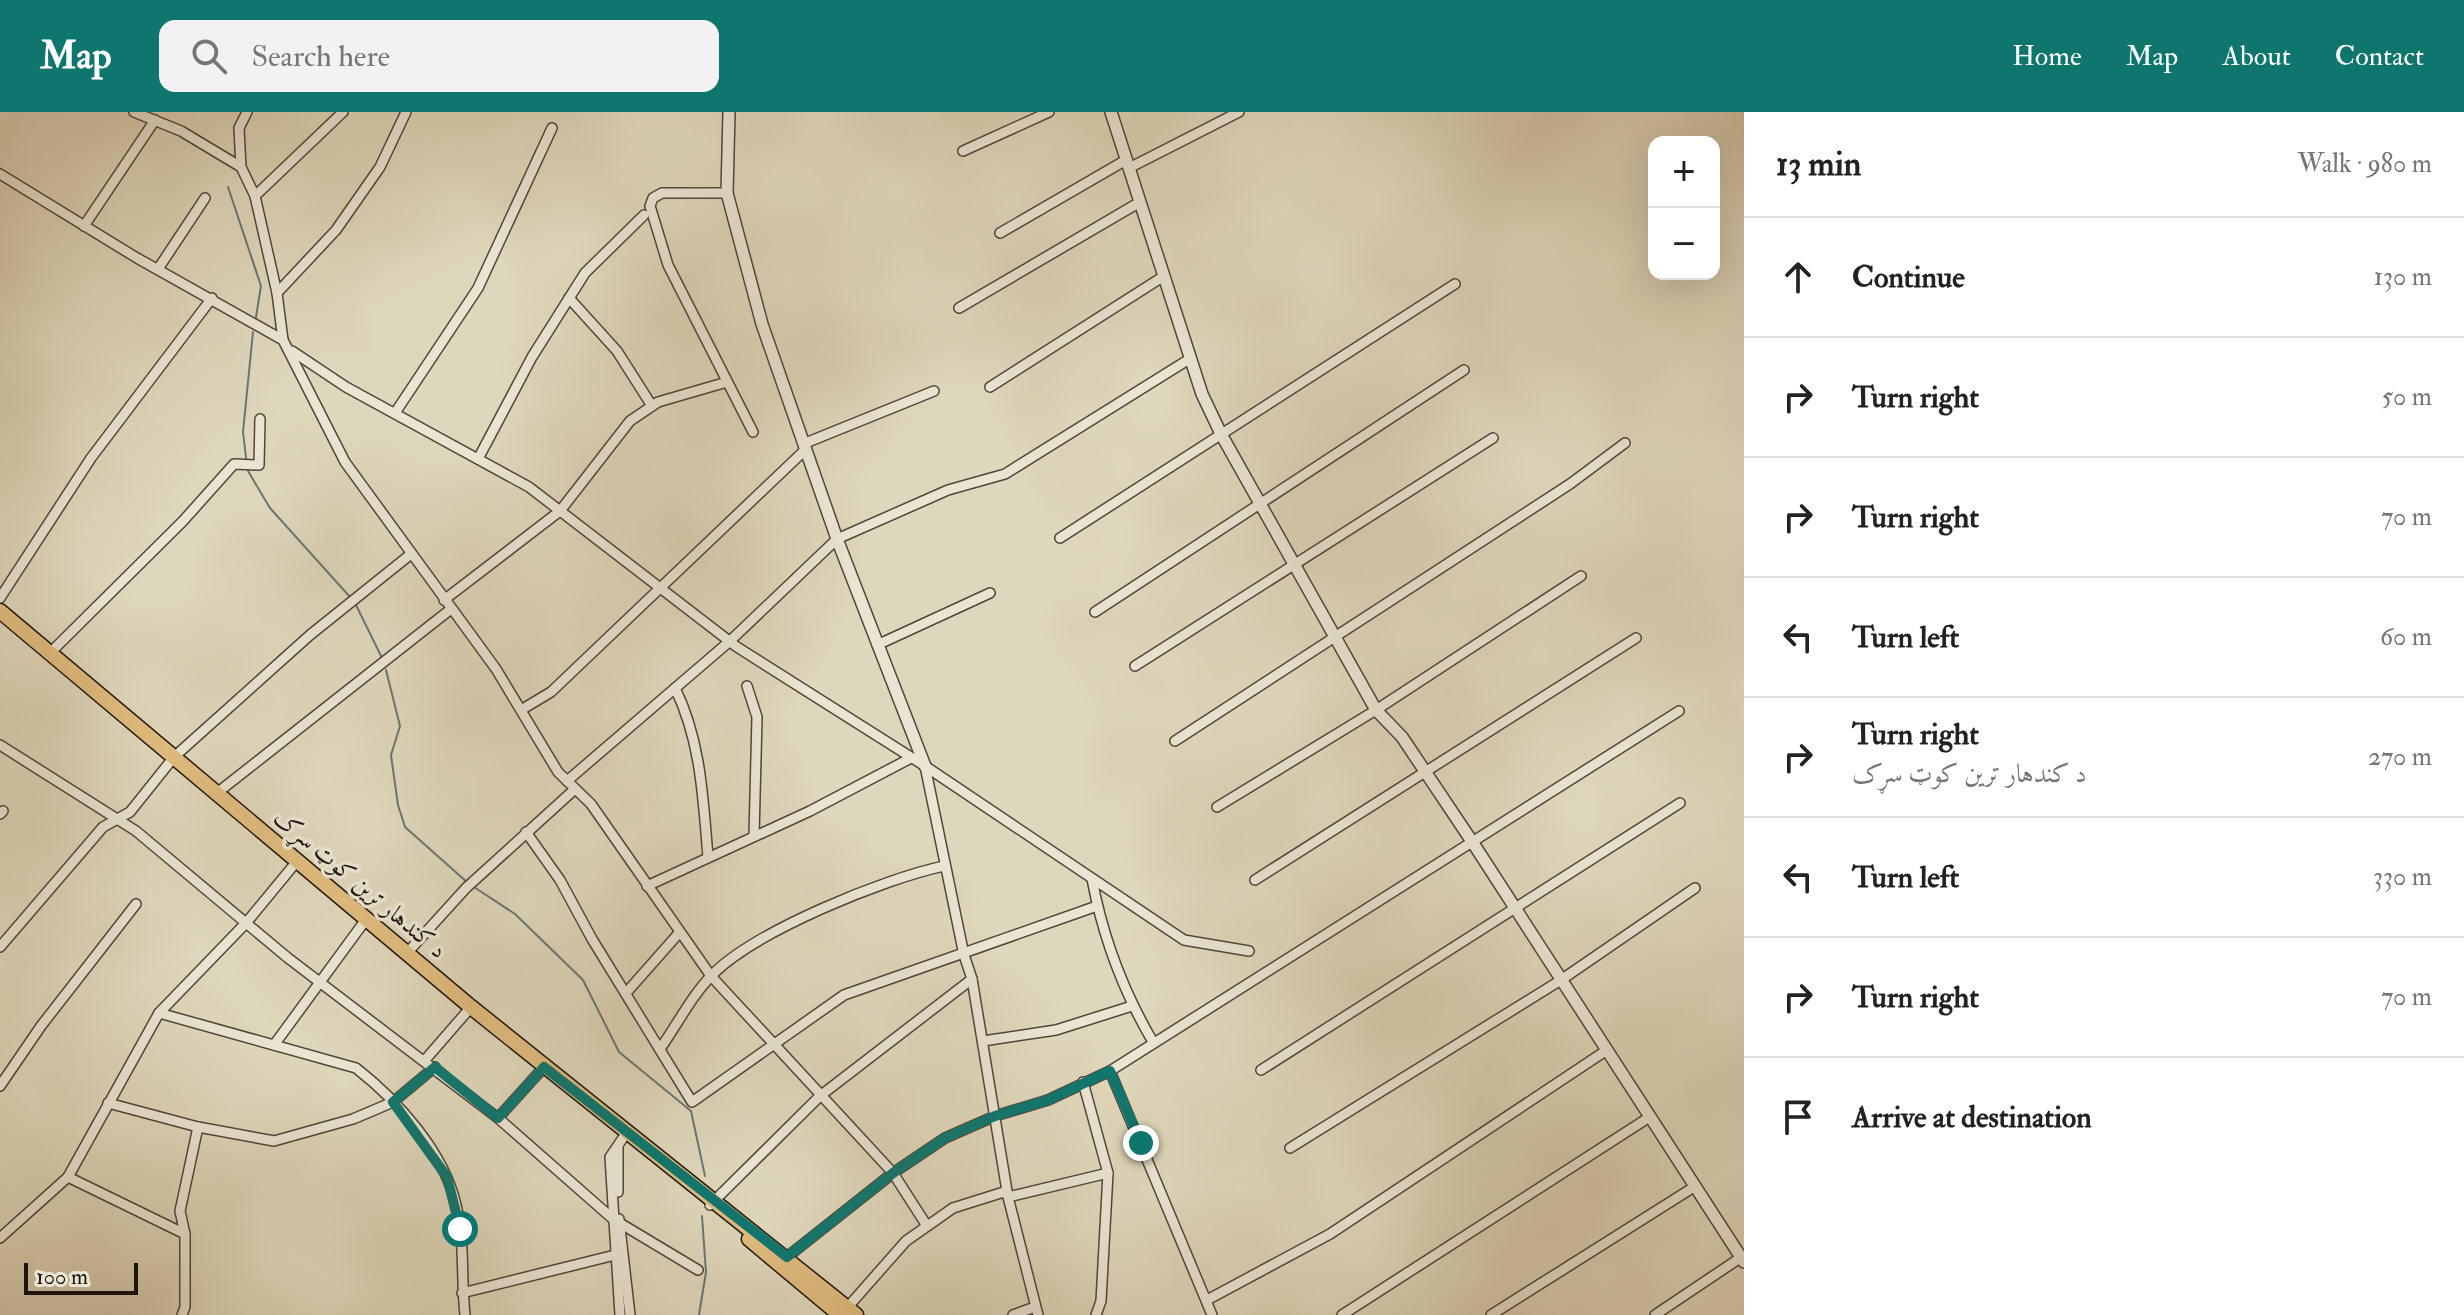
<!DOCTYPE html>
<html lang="en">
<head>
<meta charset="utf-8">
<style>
  :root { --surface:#fff; --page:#f2f2f2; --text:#222; --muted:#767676; --line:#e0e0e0; --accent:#0f766e }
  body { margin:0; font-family:"IM FELL Double Pica",Amiri,serif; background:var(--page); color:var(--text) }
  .controls { position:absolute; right:24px; top:24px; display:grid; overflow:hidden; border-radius:16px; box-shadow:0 8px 32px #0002 }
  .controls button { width:72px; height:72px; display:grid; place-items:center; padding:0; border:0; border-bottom:2px solid var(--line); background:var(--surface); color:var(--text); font:40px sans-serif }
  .scale { position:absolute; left:24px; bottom:20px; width:114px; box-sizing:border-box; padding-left:8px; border:4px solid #20150d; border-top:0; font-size:22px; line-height:28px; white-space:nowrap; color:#20150d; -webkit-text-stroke:6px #eae5d3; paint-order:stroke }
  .stop { position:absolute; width:24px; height:24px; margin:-18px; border:6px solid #0f766e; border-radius:50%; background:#fff }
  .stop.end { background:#0f766e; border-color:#fff; box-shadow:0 2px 8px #0008 }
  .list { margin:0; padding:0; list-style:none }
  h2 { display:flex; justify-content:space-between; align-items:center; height:104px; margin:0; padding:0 32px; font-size:34px }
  h2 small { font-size:26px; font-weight:400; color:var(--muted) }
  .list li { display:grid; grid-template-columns:52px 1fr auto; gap:24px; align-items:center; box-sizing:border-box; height:120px; padding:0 32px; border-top:2px solid var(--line) }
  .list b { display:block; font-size:30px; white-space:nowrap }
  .list p { margin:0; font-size:26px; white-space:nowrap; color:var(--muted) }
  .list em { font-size:26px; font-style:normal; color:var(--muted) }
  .icon { flex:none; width:44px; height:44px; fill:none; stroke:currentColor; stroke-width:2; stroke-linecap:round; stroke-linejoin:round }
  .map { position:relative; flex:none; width:1744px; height:1203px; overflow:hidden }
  header { display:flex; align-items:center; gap:48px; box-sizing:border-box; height:112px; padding:0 40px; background:var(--accent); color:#fff }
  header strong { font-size:38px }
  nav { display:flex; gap:44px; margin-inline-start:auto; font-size:28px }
  .search { width:560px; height:72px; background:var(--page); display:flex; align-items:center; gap:20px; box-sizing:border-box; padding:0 28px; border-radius:16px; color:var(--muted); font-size:30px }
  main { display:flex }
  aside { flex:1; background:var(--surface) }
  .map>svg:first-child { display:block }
</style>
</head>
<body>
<header>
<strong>Map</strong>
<div class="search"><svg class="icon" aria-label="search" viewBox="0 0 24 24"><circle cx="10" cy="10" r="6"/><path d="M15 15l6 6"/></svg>Search here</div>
<nav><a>Home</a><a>Map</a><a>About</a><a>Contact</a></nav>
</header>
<main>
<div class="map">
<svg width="1744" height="1203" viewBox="0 0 1744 1203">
  <rect width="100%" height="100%" fill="#dfd7bb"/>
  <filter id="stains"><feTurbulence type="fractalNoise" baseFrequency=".0025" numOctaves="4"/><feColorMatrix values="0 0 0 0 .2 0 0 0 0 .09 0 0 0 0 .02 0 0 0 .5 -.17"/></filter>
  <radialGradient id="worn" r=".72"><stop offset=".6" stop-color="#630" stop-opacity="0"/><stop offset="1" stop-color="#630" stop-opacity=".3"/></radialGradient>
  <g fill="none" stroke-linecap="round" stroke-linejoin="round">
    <g stroke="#677774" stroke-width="2">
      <path d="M 228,75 L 261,174 L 256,205"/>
      <path d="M 246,346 L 243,320 L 253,220"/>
      <path d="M 248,359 L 270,396 L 350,485"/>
      <path d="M 356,493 L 382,546"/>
      <path d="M 386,558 L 400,614 L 391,643 L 398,693 L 405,715 L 468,771"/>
      <path d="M 474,775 L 515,802 L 583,868 L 619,940 L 691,999 L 705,1064"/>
      <path d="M 699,1203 L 706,1160 L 702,1104"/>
    </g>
    <defs>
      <g id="minor">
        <path d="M 134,0 L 181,19 L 241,55"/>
        <path d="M 247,0 L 239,16 L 241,55 L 255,84 L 277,181 L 283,228"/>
        <path d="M 963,39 L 1049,0"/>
        <path d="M 1129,56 L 1239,0"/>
        <path d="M 0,62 L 137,146 L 283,228 L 345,350 L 496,557 L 558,660 L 591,692 L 711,864 L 893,1061 L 927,1114"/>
        <path d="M 727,81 L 662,81 L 653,86 L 650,94 L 668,153 L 753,320"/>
        <path d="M 255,84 L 343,0"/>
        <path d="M 84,114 L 155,8"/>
        <path d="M 1000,121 L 1126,48"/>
        <path d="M 158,157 L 205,86"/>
        <path d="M 277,181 L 336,118 L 380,55 L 406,0"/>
        <path d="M 569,186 L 617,239 L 652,294"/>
        <path d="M 959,196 L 1140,90"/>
        <path d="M 292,239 L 346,275 L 529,375 L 737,535 L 925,654 L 1184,828 L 1249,839"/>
        <path d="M 990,275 L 1164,164"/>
        <path d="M 395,301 L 478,176 L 552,16"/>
        <path d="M 803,332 L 934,279"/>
        <path d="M 478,347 L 532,245 L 585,161 L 644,103"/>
        <path d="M 1060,426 L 1455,172"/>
        <path d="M 0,486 L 91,346 L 212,186"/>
        <path d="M 444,488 L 560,399 L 630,309 L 658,290 L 727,270"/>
        <path d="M 1095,500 L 1464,258"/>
        <path d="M 877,533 L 990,481"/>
        <path d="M 50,541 L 183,409 L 234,352 L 259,353 L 260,307"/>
        <path d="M 1135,554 L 1493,326"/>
        <path d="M 747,574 L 757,605 L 754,724"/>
        <path d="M 675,576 C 701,629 703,686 708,745"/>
        <path d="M 521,598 L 551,580 L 805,338"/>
        <path d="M 1175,629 L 1570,372 L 1625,331"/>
        <path d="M 0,633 L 136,719 L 288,846 L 498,1006 L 613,1107 L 698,1158"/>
        <path d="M 925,654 L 964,843 L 972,867 L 1008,1085 L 1038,1203"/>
        <path d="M 567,669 L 730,529 L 837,427 L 948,378 L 1005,362 L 1191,246"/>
        <path d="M 217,681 L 451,497"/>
        <path d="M 1217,695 L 1376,598 L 1581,464"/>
        <path d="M 0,702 L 3,699"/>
        <path d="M 526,720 L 560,768 L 592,827 L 692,990 L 844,883 L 1097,794"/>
        <path d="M 1092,767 C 1103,826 1123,879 1153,930"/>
        <path d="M 1255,768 L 1636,526"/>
        <path d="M 647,774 L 810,699 L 911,646"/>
        <path d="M 0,835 L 103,715 L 130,700 L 174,645 L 310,523 L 411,442"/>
        <path d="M 407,841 L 466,776 L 575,677"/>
        <path d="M 626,881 L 679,821"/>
        <path d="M 159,901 L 356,956 C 398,989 444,1040 456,1093 C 465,1128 461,1167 465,1203"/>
        <path d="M 983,929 L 1056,918 L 1132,894"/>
        <path d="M 274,933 L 367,806"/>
        <path d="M 660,937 C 677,913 692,883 713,862 C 756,819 883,767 944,754"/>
        <path d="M 425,948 L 471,895"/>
        <path d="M 1261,958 L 1680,691"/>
        <path d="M 1110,959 L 1212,1203"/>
        <path d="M 1083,970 L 1108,1061 L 1101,1189 L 1096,1203"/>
        <path d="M 0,974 L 41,914 L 136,792"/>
        <path d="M 108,991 L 198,1015 L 274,1029 L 353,1007 L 393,990 L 435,955"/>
        <path d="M 498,1006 L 544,955"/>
        <path d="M 1290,1036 L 1561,868 L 1695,776"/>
        <path d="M 68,1065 L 185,1122"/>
        <path d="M 618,1080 L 618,1036"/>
        <path d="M 1008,1085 L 1108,1061"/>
        <path d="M 710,1093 L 820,984 L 972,867"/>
        <path d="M 619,1107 L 630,1203"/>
        <path d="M 0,1126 L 68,1065 L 159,901 L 246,811 L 298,748"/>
        <path d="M 787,1145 L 893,1061 L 945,1026 L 995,1004 L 1048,988 L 1110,959 L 1679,599"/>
        <path d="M 462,1181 L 615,1143"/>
        <path d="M 1207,1188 L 1330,1122 L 1607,938"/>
        <path d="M 847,1196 L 906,1129 L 953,1096 L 1007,1079"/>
        <path d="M 182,1203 L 185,1195 L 185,1122 L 180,1099 L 198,1015"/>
        <path d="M 620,1203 L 610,1045 L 627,1020"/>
        <path d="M 1013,1203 L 1035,1195"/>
        <path d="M 1342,1203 L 1648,1006"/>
        <path d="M 1491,1203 L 1694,1075"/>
        <path d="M 1655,1203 L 1740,1146"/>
      </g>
      <g id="tertiary">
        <path d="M 729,0 L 727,81 L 762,212 L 837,427 L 925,654"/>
        <path d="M 1111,0 L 1202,282 L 1221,322 L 1376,598 L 1402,625 L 1473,731 L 1744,1150"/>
      </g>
      <g id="primary">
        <path d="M 0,499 L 471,895 L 856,1203"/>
        <path d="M 749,1127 L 840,1203"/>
      </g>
    </defs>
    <use href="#minor" stroke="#504638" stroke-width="12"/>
    <use href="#tertiary" stroke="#504638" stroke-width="14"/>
    <use href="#primary" stroke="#20150d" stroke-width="17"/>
    <use href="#minor" stroke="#eae5d3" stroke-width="9"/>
    <use href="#tertiary" stroke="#eae5d3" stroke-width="11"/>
    <use href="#primary" stroke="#e0bc7e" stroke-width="14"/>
  </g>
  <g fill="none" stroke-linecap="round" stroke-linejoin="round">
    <path stroke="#0f766e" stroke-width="10" d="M 460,1117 L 447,1065 L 393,990 L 435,955 L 498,1006 L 544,955 L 787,1145 L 893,1061 L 945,1026 L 995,1004 L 1048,988 L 1110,959 L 1141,1031"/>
  </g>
  <g text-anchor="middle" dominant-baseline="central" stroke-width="7" stroke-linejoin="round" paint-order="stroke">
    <g font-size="24" fill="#20150d" stroke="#eae5d3">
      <text transform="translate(360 772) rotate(40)">د کندهار ترين کوټ سړک</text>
    </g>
  </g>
  <rect width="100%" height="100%" filter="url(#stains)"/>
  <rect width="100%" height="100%" fill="url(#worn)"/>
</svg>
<div class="controls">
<button>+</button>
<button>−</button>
</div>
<div class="scale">100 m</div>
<div class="stop" style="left:460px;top:1117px"></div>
<div class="stop end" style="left:1141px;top:1031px"></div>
</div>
<aside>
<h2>13 min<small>Walk · 980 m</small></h2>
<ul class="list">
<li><svg class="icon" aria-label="ahead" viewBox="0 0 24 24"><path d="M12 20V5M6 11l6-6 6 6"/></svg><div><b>Continue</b></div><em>130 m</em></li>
<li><svg class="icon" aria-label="right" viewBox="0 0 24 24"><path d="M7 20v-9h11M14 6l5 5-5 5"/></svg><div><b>Turn right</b></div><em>50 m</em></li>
<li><svg class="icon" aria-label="right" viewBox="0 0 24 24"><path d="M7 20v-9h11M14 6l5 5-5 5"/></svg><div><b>Turn right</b></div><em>70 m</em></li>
<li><svg class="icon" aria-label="left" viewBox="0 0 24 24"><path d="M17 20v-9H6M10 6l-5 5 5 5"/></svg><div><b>Turn left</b></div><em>60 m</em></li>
<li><svg class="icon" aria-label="right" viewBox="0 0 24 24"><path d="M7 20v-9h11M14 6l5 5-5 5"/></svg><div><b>Turn right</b><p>د کندهار ترين کوټ سړک</p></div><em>270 m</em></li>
<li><svg class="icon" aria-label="left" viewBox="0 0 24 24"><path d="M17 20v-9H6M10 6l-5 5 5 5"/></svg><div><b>Turn left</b></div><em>330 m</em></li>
<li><svg class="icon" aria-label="right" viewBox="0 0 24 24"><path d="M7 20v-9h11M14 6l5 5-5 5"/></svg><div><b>Turn right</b></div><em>70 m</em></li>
<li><svg class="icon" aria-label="arrive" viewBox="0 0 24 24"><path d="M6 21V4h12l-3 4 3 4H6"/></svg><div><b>Arrive at destination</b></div></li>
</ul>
</aside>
</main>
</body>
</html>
